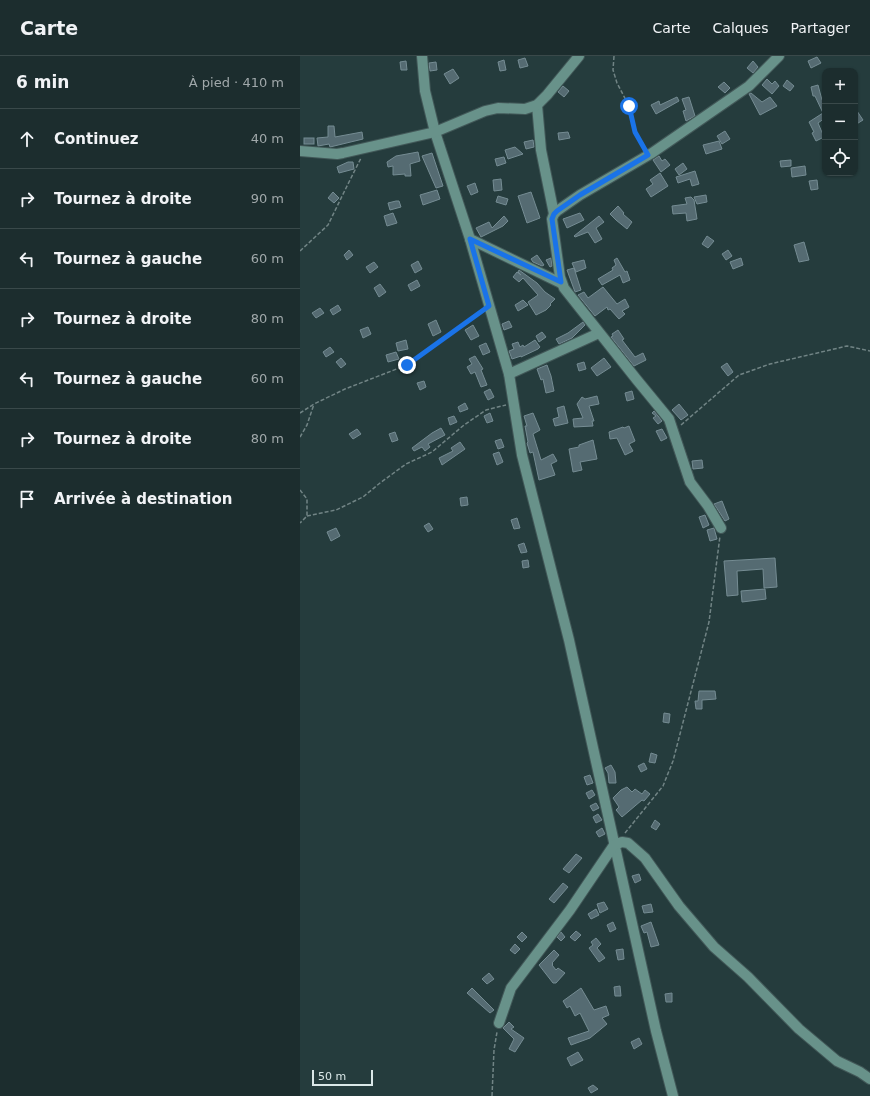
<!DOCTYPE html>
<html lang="fr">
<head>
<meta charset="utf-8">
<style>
  :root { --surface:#1c2d2e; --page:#29393a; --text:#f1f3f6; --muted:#a0a8aa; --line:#3a494a }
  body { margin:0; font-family:"DejaVu Sans",sans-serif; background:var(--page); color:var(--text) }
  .controls { position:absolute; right:12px; top:12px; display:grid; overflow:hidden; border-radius:8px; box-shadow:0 1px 3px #0004 }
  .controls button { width:36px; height:36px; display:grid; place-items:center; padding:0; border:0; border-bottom:1px solid var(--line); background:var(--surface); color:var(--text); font:20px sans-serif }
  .scale { position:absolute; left:12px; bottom:10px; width:61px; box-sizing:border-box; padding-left:4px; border:2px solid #dbe8e8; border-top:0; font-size:11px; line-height:14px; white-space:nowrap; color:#dbe8e8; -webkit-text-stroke:3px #253c3d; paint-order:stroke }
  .stop { position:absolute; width:12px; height:12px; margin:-9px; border:3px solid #1a73e8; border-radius:50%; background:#fff }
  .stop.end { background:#1a73e8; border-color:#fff; box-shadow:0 1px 4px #0008 }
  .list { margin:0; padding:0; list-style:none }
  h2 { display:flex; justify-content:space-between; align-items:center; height:52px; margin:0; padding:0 16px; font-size:17px }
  h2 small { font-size:13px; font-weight:400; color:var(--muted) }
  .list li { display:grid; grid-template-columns:26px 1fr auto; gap:12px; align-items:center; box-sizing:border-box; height:60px; padding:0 16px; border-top:1px solid var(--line) }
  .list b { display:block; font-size:15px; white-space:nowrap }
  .list em { font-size:13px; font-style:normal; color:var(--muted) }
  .icon { flex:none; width:22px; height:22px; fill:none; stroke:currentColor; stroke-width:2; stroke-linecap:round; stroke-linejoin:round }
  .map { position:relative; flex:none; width:570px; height:1040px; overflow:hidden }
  header { display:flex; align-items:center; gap:24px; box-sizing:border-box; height:56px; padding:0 20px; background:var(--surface); border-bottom:1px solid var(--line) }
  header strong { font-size:19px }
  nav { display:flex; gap:22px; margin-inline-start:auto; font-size:14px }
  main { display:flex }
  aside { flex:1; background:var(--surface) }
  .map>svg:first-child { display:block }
</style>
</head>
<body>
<header>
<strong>Carte</strong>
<nav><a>Carte</a><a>Calques</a><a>Partager</a></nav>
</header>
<main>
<aside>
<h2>6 min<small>À pied · 410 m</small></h2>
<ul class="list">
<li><svg class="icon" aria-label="ahead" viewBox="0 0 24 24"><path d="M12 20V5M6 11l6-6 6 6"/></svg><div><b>Continuez</b></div><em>40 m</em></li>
<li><svg class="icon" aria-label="right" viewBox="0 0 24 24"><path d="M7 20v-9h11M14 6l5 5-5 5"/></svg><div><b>Tournez à droite</b></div><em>90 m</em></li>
<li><svg class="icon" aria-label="left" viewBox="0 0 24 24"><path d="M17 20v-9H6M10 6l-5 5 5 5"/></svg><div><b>Tournez à gauche</b></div><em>60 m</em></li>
<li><svg class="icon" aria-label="right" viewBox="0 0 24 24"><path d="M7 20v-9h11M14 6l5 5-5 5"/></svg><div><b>Tournez à droite</b></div><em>80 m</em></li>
<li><svg class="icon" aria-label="left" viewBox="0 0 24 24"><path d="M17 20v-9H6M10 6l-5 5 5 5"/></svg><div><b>Tournez à gauche</b></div><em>60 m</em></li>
<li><svg class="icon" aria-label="right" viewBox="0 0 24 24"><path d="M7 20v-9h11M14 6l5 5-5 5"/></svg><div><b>Tournez à droite</b></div><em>80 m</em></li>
<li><svg class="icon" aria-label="arrive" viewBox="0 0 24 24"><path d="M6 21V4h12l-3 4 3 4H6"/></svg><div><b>Arrivée à destination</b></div></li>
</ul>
</aside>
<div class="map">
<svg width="570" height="1040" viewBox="0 0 570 1040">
  <rect width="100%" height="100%" fill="#253c3d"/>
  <g fill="#556b72" stroke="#758c93">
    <path d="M 517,1 L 521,7 L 511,12 L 508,5 Z"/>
    <path d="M 225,2 L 228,10 L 220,12 L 218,4 Z"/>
    <path d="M 204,4 L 206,14 L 200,15 L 198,6 Z"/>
    <path d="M 106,5 L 107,14 L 101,14 L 100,6 Z"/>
    <path d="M 453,5 L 458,11 L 453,17 L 447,12 Z"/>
    <path d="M 136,6 L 137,14 L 130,15 L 129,7 Z"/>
    <path d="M 153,13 L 159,22 L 150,28 L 144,18 Z"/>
    <path d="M 467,23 L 472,28 L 475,25 L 479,30 L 472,38 L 462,29 Z"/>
    <path d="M 487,24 L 494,30 L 490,35 L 483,30 Z"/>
    <path d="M 424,26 L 430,32 L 425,37 L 418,31 Z"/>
    <path d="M 518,29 L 522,44 L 525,42 L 525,62 L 518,67 L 524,81 L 516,85 L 512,77 L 514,76 L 509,66 L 523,57 L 515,40 L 513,40 L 511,31 Z"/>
    <path d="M 263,30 L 269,35 L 264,41 L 258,36 Z"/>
    <path d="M 451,37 L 462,46 L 470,41 L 477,50 L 460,59 L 449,38 Z"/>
    <path d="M 377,41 L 379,45 L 356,58 L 351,49 L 359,45 L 360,49 Z"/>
    <path d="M 389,41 L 395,60 L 386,65 L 383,55 L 386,54 L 382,43 Z"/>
    <path d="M 555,52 L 563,64 L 555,69 Z"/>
    <path d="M 28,70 L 34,70 L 35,81 L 62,76 L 63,83 L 30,91 L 29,88 L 18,90 L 17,82 L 28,81 Z"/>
    <path d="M 425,75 L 430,83 L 422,88 L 417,80 Z"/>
    <path d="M 268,76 L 270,82 L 259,84 L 258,77 Z"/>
    <rect x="4" y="82" width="10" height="6"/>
    <path d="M 233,84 L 234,91 L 226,93 L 224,86 Z"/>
    <path d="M 419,85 L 422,93 L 406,98 L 403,89 Z"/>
    <path d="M 215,91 L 223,98 L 208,103 L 205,94 Z"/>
    <path d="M 118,96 L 120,105 L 110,108 L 111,120 L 105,120 L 105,118 L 93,119 L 93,110 L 88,111 L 87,106 L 96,100 Z"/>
    <path d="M 132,97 L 143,130 L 136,132 L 122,100 Z"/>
    <path d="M 359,100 L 362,105 L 365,103 L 370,109 L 361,116 L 353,104 Z"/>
    <path d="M 204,101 L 206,107 L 197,110 L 195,103 Z"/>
    <path d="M 491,104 L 491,110 L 481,111 L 480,105 Z"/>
    <path d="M 48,106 L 53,106 L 54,113 L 39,117 L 37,111 Z"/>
    <path d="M 383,107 L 387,113 L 379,119 L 375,113 Z"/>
    <path d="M 505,110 L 506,119 L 492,121 L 491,112 Z"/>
    <path d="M 395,115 L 399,128 L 392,130 L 390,123 L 378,127 L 376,121 Z"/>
    <path d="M 360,117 L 368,130 L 351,141 L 346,133 L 353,128 L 350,124 Z"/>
    <path d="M 201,123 L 202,134 L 194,135 L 193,124 Z"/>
    <path d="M 517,124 L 518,133 L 511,134 L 509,125 Z"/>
    <path d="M 175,127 L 178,136 L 171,139 L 167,130 Z"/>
    <path d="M 137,134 L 140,143 L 123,149 L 120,139 Z"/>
    <path d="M 33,136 L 39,142 L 34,147 L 28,142 Z"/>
    <path d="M 231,136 L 240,162 L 227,167 L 218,140 Z"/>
    <path d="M 406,139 L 407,146 L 397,148 L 394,141 Z"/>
    <path d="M 198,140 L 208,143 L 206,149 L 196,146 Z"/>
    <path d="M 391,141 L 394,144 L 397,163 L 387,165 L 386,157 L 373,158 L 372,150 L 387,148 L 385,142 Z"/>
    <path d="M 96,145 L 99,145 L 101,151 L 90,154 L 88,147 Z"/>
    <path d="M 318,150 L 324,157 L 323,158 L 332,166 L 327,173 L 316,164 L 310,158 Z"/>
    <path d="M 93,157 L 97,167 L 87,170 L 84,160 Z"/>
    <path d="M 280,157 L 284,164 L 267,172 L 263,163 Z"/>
    <path d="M 204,160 L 208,165 L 203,170 L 181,181 L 176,172 L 189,166 L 192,172 Z"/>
    <path d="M 299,160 L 304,166 L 296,172 L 302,183 L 295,187 L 288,176 L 275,181 L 274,180 Z"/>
    <path d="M 407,180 L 414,185 L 408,192 L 402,188 Z"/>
    <path d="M 504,186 L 509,204 L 499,206 L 494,189 Z"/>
    <path d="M 49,194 L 53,199 L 47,204 L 44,199 Z"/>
    <path d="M 428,194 L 432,200 L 426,204 L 422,198 Z"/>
    <path d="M 237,199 L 244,209 L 242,210 L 233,206 L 231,203 Z"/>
    <path d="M 251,202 L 252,210 L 250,211 L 246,204 Z"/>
    <path d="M 317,202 L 325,216 L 327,215 L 330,224 L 323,227 L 320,219 L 302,229 L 298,223 L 313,214 L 312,212 L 316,209 L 314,204 Z"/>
    <path d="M 441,202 L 443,209 L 433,213 L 430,206 Z"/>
    <path d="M 284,204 L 286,212 L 276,216 L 272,207 Z"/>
    <path d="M 118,205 L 122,213 L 115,217 L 111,209 Z"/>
    <path d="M 74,206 L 78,211 L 70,217 L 66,211 Z"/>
    <path d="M 274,212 L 281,234 L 275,236 L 267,214 Z"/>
    <path d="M 219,214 L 237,227 L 245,236 L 255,243 L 250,248 L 251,249 L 246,254 L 236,259 L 228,246 L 238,239 L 223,222 L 219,226 L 213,221 L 217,216 L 221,219 L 218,216 Z"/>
    <path d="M 117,224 L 120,230 L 111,235 L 108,229 Z"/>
    <path d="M 80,228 L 86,236 L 79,241 L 74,232 Z"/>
    <path d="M 303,231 L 317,248 L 325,243 L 329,251 L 322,255 L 325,258 L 319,263 L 310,253 L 308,254 L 307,251 L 295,260 L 278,239 L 284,236 L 288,242 Z"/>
    <path d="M 223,244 L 228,249 L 218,255 L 215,249 Z"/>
    <path d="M 38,249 L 41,254 L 33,259 L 30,254 Z"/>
    <path d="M 20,252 L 24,257 L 16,262 L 12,257 Z"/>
    <path d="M 136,264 L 141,276 L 133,280 L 128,268 Z"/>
    <path d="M 209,265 L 212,271 L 204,274 L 202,268 Z"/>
    <path d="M 283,266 L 285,269 L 272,282 L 259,288 L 256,283 L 268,277 Z"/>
    <path d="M 173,269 L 179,280 L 171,284 L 165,274 Z"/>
    <path d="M 68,271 L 71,278 L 63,282 L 60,274 Z"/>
    <path d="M 318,274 L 324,283 L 322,284 L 335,301 L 343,297 L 346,304 L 334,310 L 311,281 L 313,280 L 312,278 Z"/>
    <path d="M 242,276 L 246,281 L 239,286 L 236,280 Z"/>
    <path d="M 106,284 L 108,293 L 98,295 L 96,287 Z"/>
    <path d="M 235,284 L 240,291 L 238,293 L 221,301 L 221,300 L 212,303 L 209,295 L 214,293 L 212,288 L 218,286 L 220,291 L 223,289 L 224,291 Z"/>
    <path d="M 186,287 L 190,296 L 183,299 L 179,290 Z"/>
    <path d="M 30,291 L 34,296 L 26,301 L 23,296 Z"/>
    <path d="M 96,296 L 99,303 L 88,306 L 86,299 Z"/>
    <path d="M 175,300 L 183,313 L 181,314 L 187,329 L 181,331 L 175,316 L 171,318 L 167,311 L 172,308 L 169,303 Z"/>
    <path d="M 41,302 L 46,308 L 41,312 L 36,306 Z"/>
    <path d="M 304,302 L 311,311 L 297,320 L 291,312 Z"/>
    <path d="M 284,306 L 286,313 L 279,315 L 277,308 Z"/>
    <path d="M 427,307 L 433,316 L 428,320 L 421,311 Z"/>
    <path d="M 247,309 L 251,320 L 254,335 L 246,337 L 243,323 L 241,324 L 237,313 Z"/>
    <path d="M 124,325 L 126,331 L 120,334 L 117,327 Z"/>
    <path d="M 190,333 L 194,341 L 188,344 L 184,336 Z"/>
    <path d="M 332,335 L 334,343 L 327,345 L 325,337 Z"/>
    <path d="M 297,340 L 299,348 L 289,350 L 294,365 L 292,365 L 293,370 L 274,371 L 273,363 L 283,362 L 277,348 L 282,341 L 285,343 Z"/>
    <path d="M 165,347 L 168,353 L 160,356 L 158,351 Z"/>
    <path d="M 379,348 L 388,359 L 381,364 L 372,354 Z"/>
    <path d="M 264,350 L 268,367 L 255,370 L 253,363 L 259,361 L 257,352 Z"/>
    <path d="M 354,355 L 362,365 L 358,368 L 353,362 L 356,360 L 352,357 Z"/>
    <path d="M 190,357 L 193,365 L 187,367 L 184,360 Z"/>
    <path d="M 233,357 L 240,374 L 233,378 L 241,404 L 253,398 L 257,405 L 251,408 L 255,419 L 239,424 L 233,396 L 230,397 L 227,387 L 228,386 L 225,370 L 227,370 L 224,360 Z"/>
    <path d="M 154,360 L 157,366 L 150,369 L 148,362 Z"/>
    <path d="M 329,370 L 335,385 L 329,388 L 333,395 L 325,399 L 317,382 L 310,383 L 309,376 L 323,371 L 324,372 Z"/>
    <path d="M 141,372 L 145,379 L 128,388 L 130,391 L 125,395 L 122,391 L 114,395 L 112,392 L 132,377 Z"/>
    <path d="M 57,373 L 61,378 L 53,383 L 49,378 Z"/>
    <path d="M 362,373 L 367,382 L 361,385 L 356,375 Z"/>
    <path d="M 95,376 L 98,384 L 92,386 L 89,378 Z"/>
    <path d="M 201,383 L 204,391 L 198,393 L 195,385 Z"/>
    <path d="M 293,384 L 297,403 L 280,406 L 282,414 L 273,416 L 269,393 L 279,391 L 279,389 Z"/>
    <path d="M 160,386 L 165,393 L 142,409 L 139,402 L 153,395 L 151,392 Z"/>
    <path d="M 199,396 L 203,406 L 197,409 L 193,398 Z"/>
    <path d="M 402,404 L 403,412 L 393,413 L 392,405 Z"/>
    <path d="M 167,441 L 168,449 L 161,450 L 160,442 Z"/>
    <path d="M 422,445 L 429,463 L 425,465 L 414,448 Z"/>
    <path d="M 405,459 L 409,469 L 403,472 L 399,461 Z"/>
    <path d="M 217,462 L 220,472 L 214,473 L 211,464 Z"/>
    <path d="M 129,467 L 133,473 L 128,476 L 124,470 Z"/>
    <path d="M 36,472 L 40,480 L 31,485 L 27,476 Z"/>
    <path d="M 414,472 L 417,483 L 410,485 L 407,474 Z"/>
    <path d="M 224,487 L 227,496 L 221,497 L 218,489 Z"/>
    <path d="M 475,502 L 477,531 L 464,532 L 463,513 L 437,515 L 438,539 L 427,540 L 424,505 Z"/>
    <path d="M 228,504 L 229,511 L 223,512 L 222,505 Z"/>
    <path d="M 465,533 L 466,543 L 442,546 L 441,535 Z"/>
    <path d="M 399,635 L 415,635 L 416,643 L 402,644 L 402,653 L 396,653 L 395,645 L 398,645 Z"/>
    <path d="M 364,657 L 370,658 L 369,667 L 363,666 Z"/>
    <path d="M 351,697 L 357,699 L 355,707 L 349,706 Z"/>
    <path d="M 344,707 L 347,713 L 341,716 L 338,710 Z"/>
    <path d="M 311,709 L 315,716 L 316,727 L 309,727 L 308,717 L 305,712 Z"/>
    <path d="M 290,719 L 293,727 L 287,729 L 284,721 Z"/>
    <path d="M 327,731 L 332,736 L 335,733 L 342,738 L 345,734 L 350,738 L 344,745 L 342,744 L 322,761 L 316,754 L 319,751 L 313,742 L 321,734 Z"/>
    <path d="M 292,734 L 295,739 L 289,743 L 286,737 Z"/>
    <path d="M 296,747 L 299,752 L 293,755 L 290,750 Z"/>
    <path d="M 298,758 L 302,764 L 296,767 L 293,761 Z"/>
    <path d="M 355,764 L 360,768 L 356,774 L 351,771 Z"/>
    <path d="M 302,772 L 305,778 L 299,781 L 296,776 Z"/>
    <path d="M 276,798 L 282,802 L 269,817 L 263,813 Z"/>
    <path d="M 339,818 L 341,824 L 335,827 L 332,820 Z"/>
    <path d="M 263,827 L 268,831 L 254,847 L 249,843 Z"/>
    <path d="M 304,846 L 308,853 L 300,857 L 297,848 Z"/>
    <path d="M 351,848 L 353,856 L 344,857 L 342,850 Z"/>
    <path d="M 296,853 L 299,859 L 291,863 L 288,858 Z"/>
    <path d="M 313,866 L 316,873 L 310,876 L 307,869 Z"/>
    <path d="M 351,866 L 359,889 L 351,891 L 347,876 L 344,877 L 341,870 Z"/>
    <path d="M 276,875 L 281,879 L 275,885 L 270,881 Z"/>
    <path d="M 222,876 L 227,881 L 222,886 L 217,881 Z"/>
    <path d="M 261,876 L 265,881 L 261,885 L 257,881 Z"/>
    <path d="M 296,882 L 301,888 L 297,892 L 305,902 L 299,906 L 289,892 L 293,889 L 291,886 Z"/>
    <path d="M 215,888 L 220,893 L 215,898 L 210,894 Z"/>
    <path d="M 323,893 L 324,903 L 318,904 L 316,894 Z"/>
    <path d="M 254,894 L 259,899 L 252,907 L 253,908 L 252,909 L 256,914 L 258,912 L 265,917 L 256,927 L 253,927 L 239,909 Z"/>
    <path d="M 189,917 L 194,923 L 187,928 L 182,923 Z"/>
    <path d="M 320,930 L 321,940 L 315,940 L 314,931 Z"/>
    <path d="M 172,932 L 194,954 L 190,957 L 167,937 Z"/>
    <path d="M 281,932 L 294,954 L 306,950 L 309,959 L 302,962 L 307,968 L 290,982 L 271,989 L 268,982 L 289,975 L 280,957 L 275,960 L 270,950 L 267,952 L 263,945 Z"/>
    <path d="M 372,937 L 372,946 L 366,946 L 365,938 Z"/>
    <path d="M 209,966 L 214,971 L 211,973 L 224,982 L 215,996 L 209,993 L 214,983 L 203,972 Z"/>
    <path d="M 339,982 L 342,988 L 334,993 L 331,986 Z"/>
    <path d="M 278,996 L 283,1004 L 271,1010 L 267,1002 Z"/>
    <path d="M 293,1029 L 298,1033 L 291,1037 L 288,1032 Z"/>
  </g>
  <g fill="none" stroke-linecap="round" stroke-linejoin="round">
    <defs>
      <g id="minor">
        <path d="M 122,0 L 125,35 L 135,76 L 170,183 L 209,318 L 222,399 L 269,584 L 356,975 L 373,1040"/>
        <path d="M 237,49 L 241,94 L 254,158"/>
        <path d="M 0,95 L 37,98 L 43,97 L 135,76 L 185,55 L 198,52 L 225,53 L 237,49 L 247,39 L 279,0"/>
        <path d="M 170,183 L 261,227"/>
        <path d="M 209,318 L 299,277"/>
        <path d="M 421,472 L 408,450 L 390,426 L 369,363 L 337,324 L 264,232 L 260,221 L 252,163 L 254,158 L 257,155 L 280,139 L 352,97 L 449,30 L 479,0"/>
        <path d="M 199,967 L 211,932 L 270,854 L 314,789 L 322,786 L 328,787 L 345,802 L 379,850 L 414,891 L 448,921 L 499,973 L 537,1005 L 560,1016 L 570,1023"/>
      </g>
    </defs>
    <use href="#minor" stroke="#425858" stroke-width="12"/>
    <g stroke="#718485" stroke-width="1.5" stroke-dasharray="4 2" stroke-linecap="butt">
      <path d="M 314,0 L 313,14 L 317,27 L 329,50 L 335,76 L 344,92"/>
      <path d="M 0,195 L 28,169 L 48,128 L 61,102"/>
      <path d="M 0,357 L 14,348 L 45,333 L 107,309 L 181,255"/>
      <path d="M 381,369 L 439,319 L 470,308 L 547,290 L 570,295"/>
      <path d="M 0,381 L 7,369 L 14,348"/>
      <path d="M 0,434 L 7,443 L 7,460 L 0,467"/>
      <path d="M 7,460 L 36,454 L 63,441 L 80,427 L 106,408 L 132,396 L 164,369 L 186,354 L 206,349"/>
      <path d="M 325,777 L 363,730 L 373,705 L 409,566 L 420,480"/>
      <path d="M 192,1040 L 194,994 L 197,976"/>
    </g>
    <use href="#minor" stroke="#68928a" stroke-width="10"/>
  </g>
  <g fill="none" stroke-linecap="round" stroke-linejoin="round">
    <path stroke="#1a73e8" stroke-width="5" d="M 107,309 L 189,250 L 170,183 L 261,226 L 252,163 L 254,158 L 257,155 L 280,139 L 348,99 L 335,76 L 329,50"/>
  </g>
</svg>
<div class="controls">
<button>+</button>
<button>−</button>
<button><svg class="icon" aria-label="locate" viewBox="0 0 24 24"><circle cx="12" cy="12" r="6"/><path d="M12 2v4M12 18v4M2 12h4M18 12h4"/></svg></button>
</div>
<div class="scale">50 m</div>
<div class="stop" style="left:329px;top:50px"></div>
<div class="stop end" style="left:107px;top:309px"></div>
</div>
</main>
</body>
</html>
